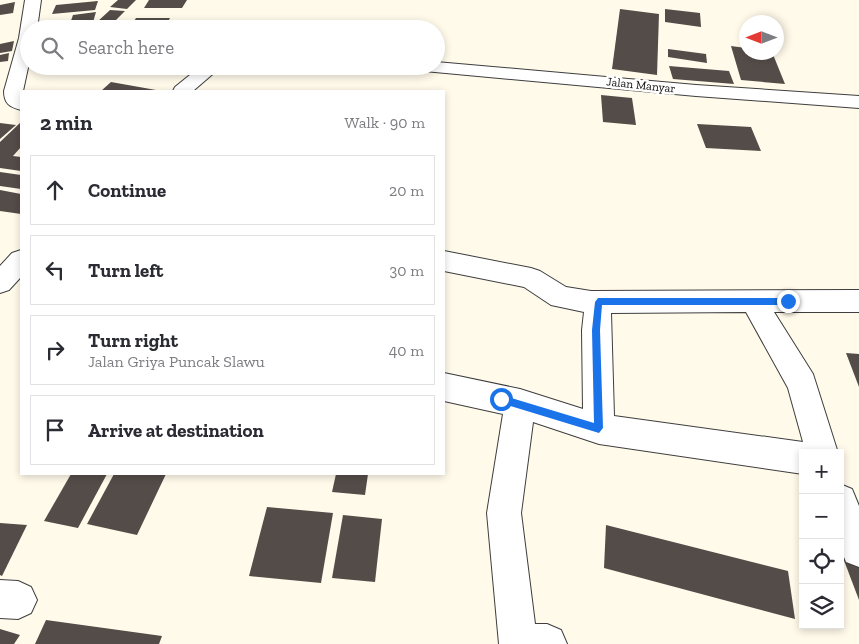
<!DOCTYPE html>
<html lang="en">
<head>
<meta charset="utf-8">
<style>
  :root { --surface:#fff; --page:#f2f2f3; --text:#2b2b33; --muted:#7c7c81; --line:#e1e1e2 }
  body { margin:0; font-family:"Zilla Slab",serif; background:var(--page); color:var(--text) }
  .controls { position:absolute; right:15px; bottom:15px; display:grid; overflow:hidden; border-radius:0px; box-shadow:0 2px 8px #0003 }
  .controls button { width:45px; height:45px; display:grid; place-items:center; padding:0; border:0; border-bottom:1px solid var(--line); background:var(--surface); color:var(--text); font:25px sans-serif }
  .compass { position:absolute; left:739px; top:15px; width:45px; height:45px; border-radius:50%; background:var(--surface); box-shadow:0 2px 8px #0003; rotate:270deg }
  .stop { position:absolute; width:15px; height:15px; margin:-11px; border:4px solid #1a73e8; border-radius:50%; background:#fff }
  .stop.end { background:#1a73e8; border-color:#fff; box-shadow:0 1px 5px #0008 }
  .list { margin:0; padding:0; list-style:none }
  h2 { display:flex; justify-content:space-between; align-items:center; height:65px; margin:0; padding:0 20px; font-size:21px }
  h2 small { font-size:16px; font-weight:400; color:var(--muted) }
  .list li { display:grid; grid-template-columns:32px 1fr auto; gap:15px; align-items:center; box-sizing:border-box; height:70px; margin:0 10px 10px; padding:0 10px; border:1px solid var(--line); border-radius:0px }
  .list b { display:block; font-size:19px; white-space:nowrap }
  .list p { margin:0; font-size:16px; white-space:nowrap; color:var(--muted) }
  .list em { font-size:16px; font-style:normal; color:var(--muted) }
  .icon { flex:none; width:28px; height:28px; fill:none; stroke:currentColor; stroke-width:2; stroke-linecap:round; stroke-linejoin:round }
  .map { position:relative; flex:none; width:859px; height:644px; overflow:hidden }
  .search { position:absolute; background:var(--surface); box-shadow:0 2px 8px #0003; left:20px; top:20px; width:425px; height:55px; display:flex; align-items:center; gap:12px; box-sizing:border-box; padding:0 18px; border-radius:28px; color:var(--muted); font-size:19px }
  .panel { position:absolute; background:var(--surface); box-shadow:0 2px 8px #0003; left:20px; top:90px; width:425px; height:385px; border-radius:0px }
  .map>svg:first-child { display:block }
</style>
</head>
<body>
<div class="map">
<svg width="859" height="644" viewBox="0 0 859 644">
  <rect width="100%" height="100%" fill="#fffaea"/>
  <g fill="#544c48">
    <path d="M 118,0 L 136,0 L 127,9 L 110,7 Z"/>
    <path d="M 149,0 L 187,0 L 182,8 L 144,8 Z"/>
    <path d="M 98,1 L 95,10 L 52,14 L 56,5 Z"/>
    <path d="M 15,2 L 13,13 L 0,15 L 0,5 Z"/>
    <path d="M 620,9 L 659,14 L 657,75 L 612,69 Z"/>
    <path d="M 665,9 L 700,13 L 701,27 L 665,22 Z"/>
    <path d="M 110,10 L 125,11 L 112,24 L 96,23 Z"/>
    <path d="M 96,12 L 91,29 L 68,29 L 73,15 Z"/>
    <path d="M 136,18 L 170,18 L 164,29 L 129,29 Z"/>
    <path d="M 14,41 L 12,51 L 0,53 L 0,44 Z"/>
    <path d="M 731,46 L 746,48 L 746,52 L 772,52 L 785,84 L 741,80 Z"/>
    <path d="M 668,49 L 706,54 L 707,63 L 668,57 Z"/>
    <path d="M 9,53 L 8,61 L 0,62 L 0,55 Z"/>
    <path d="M 669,66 L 729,71 L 734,84 L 673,79 Z"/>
    <path d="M 111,82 L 156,90 L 156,91 L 101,91 Z"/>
    <path d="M 601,95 L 632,98 L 636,125 L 603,122 Z"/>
    <path d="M 21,122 L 21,147 L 13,156 L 21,157 L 21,171 L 0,168 L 0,142 Z"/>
    <path d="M 0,123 L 16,125 L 0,139 Z"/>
    <path d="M 697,124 L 751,127 L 761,151 L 706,148 Z"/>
    <path d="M 0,172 L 21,175 L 21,189 L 0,186 Z"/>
    <path d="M 0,190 L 21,194 L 21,214 L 0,211 Z"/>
    <path d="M 846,353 L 859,354 L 859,387 Z"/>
    <path d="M 71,474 L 107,474 L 78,528 L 44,521 Z"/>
    <path d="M 114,474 L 166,474 L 137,535 L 87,524 Z"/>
    <path d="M 336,474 L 368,474 L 365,495 L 332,492 Z"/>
    <path d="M 267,507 L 333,513 L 321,583 L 249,576 Z"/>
    <path d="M 840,508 L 859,509 L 859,600 L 840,550 Z"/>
    <path d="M 343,515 L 382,519 L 375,582 L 332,578 Z"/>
    <path d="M 0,523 L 27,525 L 2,576 L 0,575 Z"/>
    <path d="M 606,525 L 788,571 L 795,619 L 604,568 Z"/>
    <path d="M 46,620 L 162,636 L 159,644 L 35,644 Z"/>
    <path d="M 0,629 L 20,635 L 14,644 L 0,644 Z"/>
  </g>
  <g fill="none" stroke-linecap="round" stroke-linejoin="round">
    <defs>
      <g id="minor">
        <path d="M 25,0 L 41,0 L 37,29 L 29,29 L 29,63 L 23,91 L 21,91 L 21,110 C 9,107 4,103 4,91 L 19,38 Z"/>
        <path d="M 436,62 L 696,85 L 859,96 L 859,108 L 696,96 L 424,71 L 418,70 L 415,66 L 436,66 Z"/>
        <path d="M 201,66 L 222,66 L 193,91 L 173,91 L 175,87 Z"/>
        <path d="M 21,250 L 21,277 L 9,290 L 0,293 L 0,266 L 12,253 Z"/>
        <path d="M 444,251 L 531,268 L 540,271 L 566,287 L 591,291 L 859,290 L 859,312 L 774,312 L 813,374 L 838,453 L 803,453 L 803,474 L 599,444 L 533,422 L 521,513 L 535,624 L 547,624 L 561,630 L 567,644 L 499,644 L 487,513 L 503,414 L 444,401 L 444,373 L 520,389 L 583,409 L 582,330 L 584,312 L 551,305 L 524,287 L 444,271 ZM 746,312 L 788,388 L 803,442 L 614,416 L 611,313 Z"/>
        <path d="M 840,484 L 852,489 L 859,506 L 859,567 L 846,562 L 840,547 Z"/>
        <path d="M 0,580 L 18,581 L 31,587 L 37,600 L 31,613 L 18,619 L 0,618 Z"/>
      </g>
    </defs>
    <use href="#minor" stroke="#3e3e3e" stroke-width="2"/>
    <use href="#minor" fill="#fff" fill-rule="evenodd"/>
  </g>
  <path fill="#1a73e8" d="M 598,298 L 788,298 L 792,301 L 788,305 L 602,305 L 600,330 L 603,428 L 599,433 L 497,402 L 496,399 L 501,395 L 594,423 L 592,330 L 595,302 Z"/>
  <g text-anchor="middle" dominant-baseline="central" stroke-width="5" stroke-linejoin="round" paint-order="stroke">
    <g font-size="12" fill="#0b0b0b" stroke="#fff">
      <text transform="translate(641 85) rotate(6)">Jalan Manyar</text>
    </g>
  </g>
</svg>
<div class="controls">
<button>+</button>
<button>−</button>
<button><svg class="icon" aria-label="locate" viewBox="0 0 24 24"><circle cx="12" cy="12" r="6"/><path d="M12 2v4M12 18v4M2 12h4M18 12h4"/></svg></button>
<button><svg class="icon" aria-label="layers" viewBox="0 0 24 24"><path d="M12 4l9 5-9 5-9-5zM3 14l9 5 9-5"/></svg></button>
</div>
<svg class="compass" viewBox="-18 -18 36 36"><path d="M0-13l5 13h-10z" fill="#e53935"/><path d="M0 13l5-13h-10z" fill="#7c7c81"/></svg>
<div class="stop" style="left:501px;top:399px"></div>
<div class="stop end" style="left:788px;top:301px"></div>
<div class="search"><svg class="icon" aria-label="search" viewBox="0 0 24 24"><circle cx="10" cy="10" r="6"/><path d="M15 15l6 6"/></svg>Search here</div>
<section class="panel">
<h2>2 min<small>Walk · 90 m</small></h2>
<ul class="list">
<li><svg class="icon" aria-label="ahead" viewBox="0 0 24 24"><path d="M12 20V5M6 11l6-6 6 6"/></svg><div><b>Continue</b></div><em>20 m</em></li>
<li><svg class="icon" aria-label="left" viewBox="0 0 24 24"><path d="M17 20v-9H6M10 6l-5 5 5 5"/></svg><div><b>Turn left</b></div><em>30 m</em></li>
<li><svg class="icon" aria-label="right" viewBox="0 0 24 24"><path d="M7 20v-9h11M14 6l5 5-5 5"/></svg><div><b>Turn right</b><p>Jalan Griya Puncak Slawu</p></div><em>40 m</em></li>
<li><svg class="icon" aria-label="arrive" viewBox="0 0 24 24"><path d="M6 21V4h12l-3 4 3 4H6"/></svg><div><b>Arrive at destination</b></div></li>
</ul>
</section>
</div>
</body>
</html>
